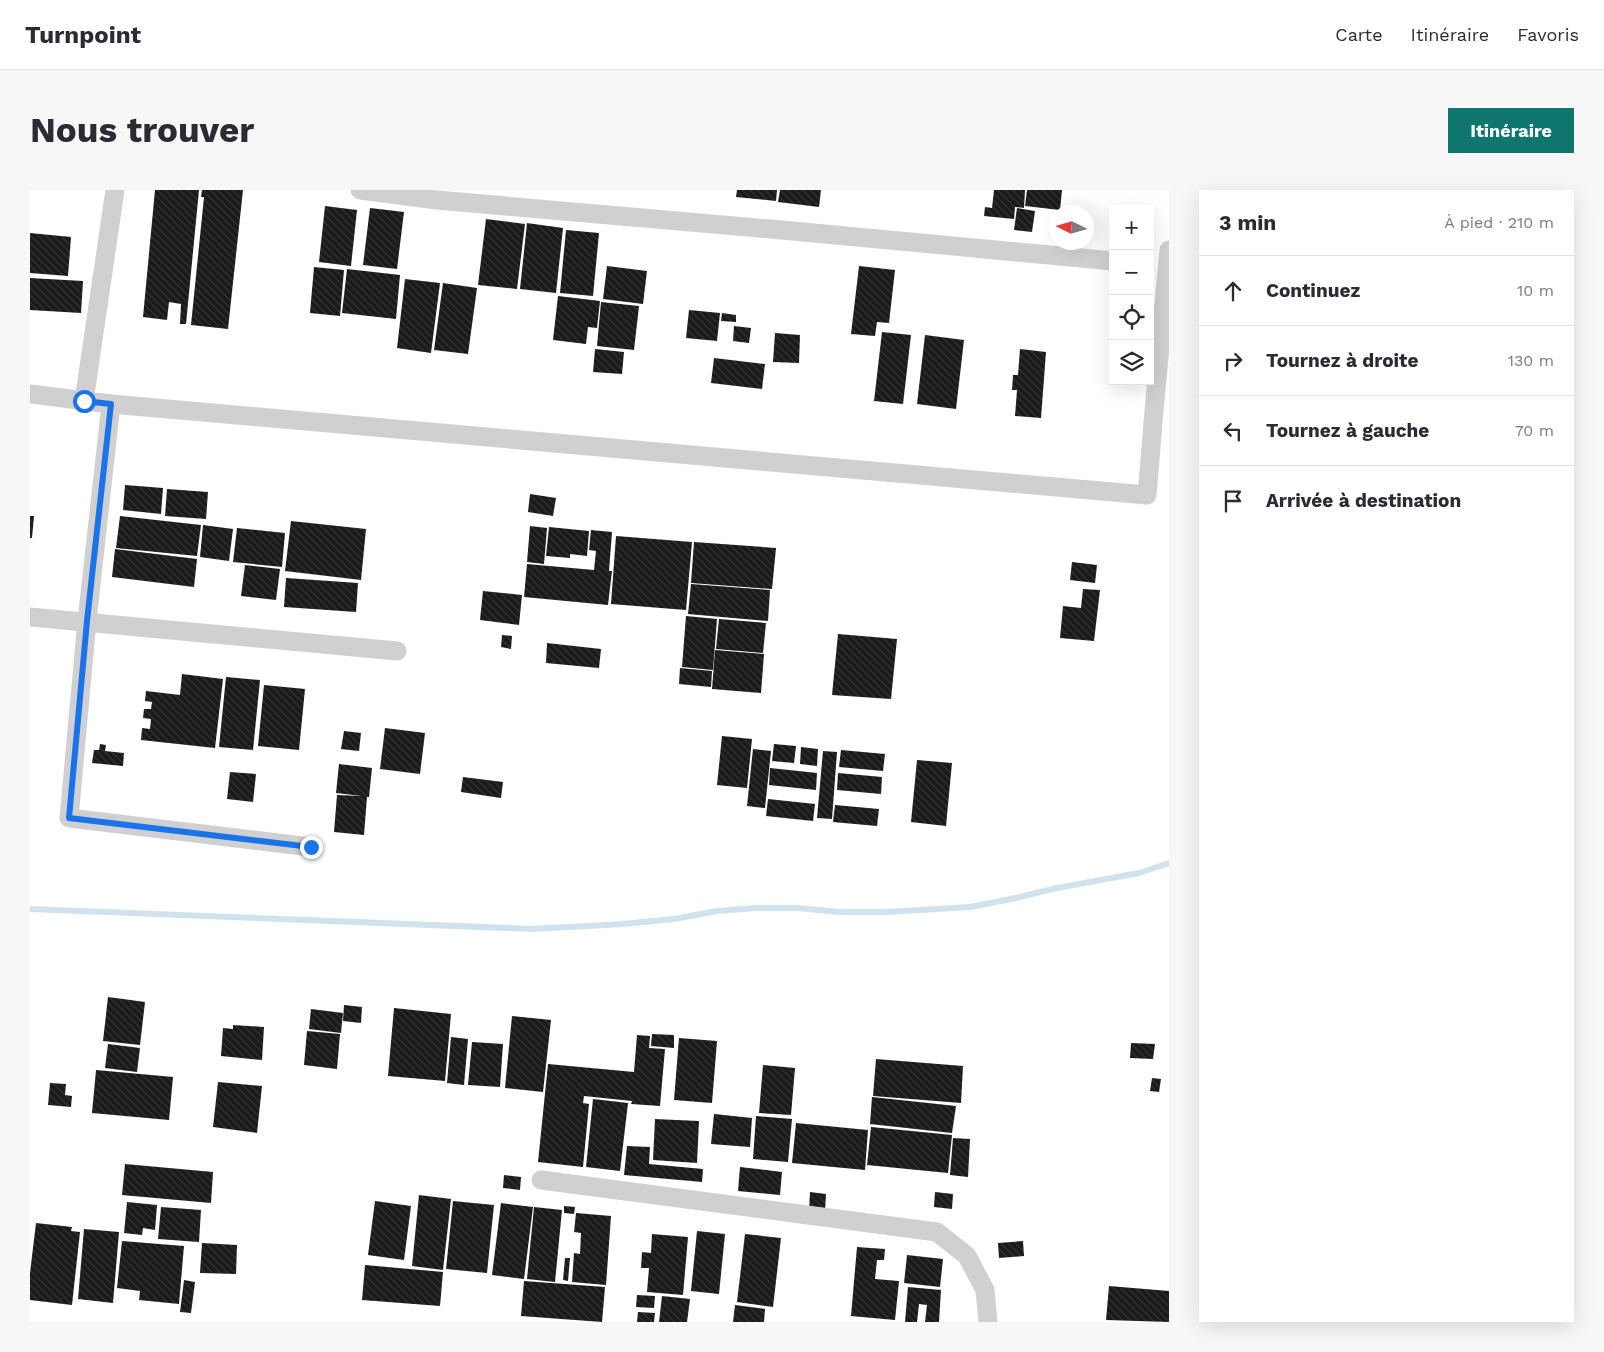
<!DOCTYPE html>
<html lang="fr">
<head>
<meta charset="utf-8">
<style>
  :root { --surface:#fff; --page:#f7f7f7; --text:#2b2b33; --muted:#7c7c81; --line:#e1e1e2; --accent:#0f766e }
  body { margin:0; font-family:"Work Sans",sans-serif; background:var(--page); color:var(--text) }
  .controls { position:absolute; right:15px; top:15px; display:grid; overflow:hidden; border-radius:0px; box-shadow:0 5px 20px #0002 }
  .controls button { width:45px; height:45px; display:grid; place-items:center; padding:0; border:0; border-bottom:1px solid var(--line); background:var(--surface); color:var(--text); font:25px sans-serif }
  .compass { position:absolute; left:1019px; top:15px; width:45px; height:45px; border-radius:50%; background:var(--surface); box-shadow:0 5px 20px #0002; rotate:275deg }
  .stop { position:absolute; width:15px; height:15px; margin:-11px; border:4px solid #1a73e8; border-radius:50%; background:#fff }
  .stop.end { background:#1a73e8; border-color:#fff; box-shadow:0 1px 5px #0008 }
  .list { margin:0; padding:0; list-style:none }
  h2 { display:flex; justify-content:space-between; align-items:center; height:65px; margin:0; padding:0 20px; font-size:21px }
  h2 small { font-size:16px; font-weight:400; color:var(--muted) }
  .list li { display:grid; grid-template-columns:32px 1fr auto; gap:15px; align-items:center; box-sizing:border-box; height:70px; padding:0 20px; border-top:1px solid var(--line) }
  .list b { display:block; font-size:19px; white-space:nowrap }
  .list em { font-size:16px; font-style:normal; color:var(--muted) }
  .icon { flex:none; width:28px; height:28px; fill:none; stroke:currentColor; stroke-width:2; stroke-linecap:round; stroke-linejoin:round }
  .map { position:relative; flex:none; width:1139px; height:1132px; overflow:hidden; border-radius:0px }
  header { display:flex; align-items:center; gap:30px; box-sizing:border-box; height:70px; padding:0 25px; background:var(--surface); border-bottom:1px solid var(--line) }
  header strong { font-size:24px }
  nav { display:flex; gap:28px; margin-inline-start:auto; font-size:18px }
  .intro { display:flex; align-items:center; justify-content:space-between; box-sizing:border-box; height:120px; padding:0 30px }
  h1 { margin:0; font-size:35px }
  .button { padding:12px 22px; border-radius:0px; background:var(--accent); color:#fff; font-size:18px; font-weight:700 }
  main { display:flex; gap:30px; padding:0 30px }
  aside { flex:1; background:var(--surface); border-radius:0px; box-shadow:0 5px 20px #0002 }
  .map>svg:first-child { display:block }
</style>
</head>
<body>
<header>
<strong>Turnpoint</strong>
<nav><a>Carte</a><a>Itinéraire</a><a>Favoris</a></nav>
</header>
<div class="intro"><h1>Nous trouver</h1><a class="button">Itinéraire</a></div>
<main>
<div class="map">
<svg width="1139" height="1132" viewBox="0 0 1139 1132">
  <defs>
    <pattern id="building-back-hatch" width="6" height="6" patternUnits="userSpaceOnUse" patternTransform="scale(1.25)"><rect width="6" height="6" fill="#1a1a1a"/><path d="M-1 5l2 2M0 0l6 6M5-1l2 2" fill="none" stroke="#333"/></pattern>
  </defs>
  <rect width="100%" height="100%" fill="#fff"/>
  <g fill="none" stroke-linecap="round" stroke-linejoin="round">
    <path stroke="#cfe2ee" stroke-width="6" d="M 0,719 L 502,739 L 593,734 L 644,729 L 687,721 L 726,718 L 767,718 L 811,722 L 856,722 L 940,717 L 981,709 L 1027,698 L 1109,683 L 1139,673"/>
  </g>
  <g fill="url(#building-back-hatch)">
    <path d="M 125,0 L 169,0 L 156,134 L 150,134 L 151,114 L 139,112 L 137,130 L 113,127 Z"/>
    <path d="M 172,0 L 213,0 L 198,139 L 161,135 L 174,7 L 171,7 Z"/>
    <path d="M 707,0 L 747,0 L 746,11 L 706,7 Z"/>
    <path d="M 750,0 L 791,0 L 789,17 L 748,12 Z"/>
    <path d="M 964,0 L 995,0 L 994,18 L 985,17 L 984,29 L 954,26 L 955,17 L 962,18 Z"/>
    <path d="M 997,0 L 1032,0 L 1030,20 L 995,16 Z"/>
    <path d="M 295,16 L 327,20 L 321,76 L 289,72 Z"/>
    <path d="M 340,18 L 374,22 L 367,79 L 333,75 Z"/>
    <path d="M 987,18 L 1005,21 L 1002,42 L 984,40 Z"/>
    <path d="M 456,29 L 495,34 L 487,99 L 448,95 Z"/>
    <path d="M 497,33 L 533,38 L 526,103 L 490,99 Z"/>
    <path d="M 536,40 L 569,43 L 563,106 L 530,103 Z"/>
    <path d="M 0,43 L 41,47 L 38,86 L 0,83 Z"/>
    <path d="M 577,76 L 617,81 L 613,114 L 573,109 Z"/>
    <path d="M 829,76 L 865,80 L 859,133 L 847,132 L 845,146 L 821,144 Z"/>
    <path d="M 284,77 L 314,80 L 310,126 L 280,123 Z"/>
    <path d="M 317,79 L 370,85 L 366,129 L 312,123 Z"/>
    <path d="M 0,88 L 53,91 L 51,123 L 0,120 Z"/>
    <path d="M 375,89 L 410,93 L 401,163 L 367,158 Z"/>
    <path d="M 413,93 L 447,98 L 438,164 L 404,160 Z"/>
    <path d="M 528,106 L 570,111 L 567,138 L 558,137 L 556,154 L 523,150 Z"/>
    <path d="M 571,112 L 609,116 L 604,160 L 567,156 Z"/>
    <path d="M 659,120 L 690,123 L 687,151 L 656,148 Z"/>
    <path d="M 692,123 L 706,125 L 706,132 L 691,131 Z"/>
    <path d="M 704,136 L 721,138 L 719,153 L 703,151 Z"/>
    <path d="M 852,142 L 881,145 L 873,214 L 844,211 Z"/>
    <path d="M 745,143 L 770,145 L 769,173 L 743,172 Z"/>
    <path d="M 895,145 L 934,150 L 926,219 L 887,214 Z"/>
    <path d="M 565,159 L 594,162 L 592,184 L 563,182 Z"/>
    <path d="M 990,159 L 1016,162 L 1011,228 L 985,226 L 987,200 L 982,200 L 983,185 L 988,185 Z"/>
    <path d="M 684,168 L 735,174 L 732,199 L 681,193 Z"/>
    <path d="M 95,295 L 133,298 L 131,324 L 93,320 Z"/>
    <path d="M 137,299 L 178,302 L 176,329 L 135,326 Z"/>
    <path d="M 500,304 L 526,308 L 523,326 L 498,322 Z"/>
    <path d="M 0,326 L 4,326 L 2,348 L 0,348 Z"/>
    <path d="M 90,326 L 171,335 L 167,366 L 86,358 Z"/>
    <path d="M 261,331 L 336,339 L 331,390 L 255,381 Z"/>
    <path d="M 173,335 L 203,339 L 199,371 L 170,367 Z"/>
    <path d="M 500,336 L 517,338 L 514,374 L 497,372 Z"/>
    <path d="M 519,337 L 559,341 L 557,366 L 540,364 L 540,368 L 516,366 Z"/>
    <path d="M 207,338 L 255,343 L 252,377 L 203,372 Z"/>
    <path d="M 561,340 L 582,342 L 579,381 L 582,381 L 578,415 L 494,407 L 497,374 L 564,380 L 566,361 L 559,360 Z"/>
    <path d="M 586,346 L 662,352 L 656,420 L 581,414 Z"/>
    <path d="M 664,352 L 746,358 L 742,399 L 661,393 Z"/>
    <path d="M 85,359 L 167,369 L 164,397 L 82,387 Z"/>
    <path d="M 1042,372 L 1067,375 L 1065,393 L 1040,390 Z"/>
    <path d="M 215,375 L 250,379 L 246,410 L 211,406 Z"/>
    <path d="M 256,388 L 328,393 L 326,422 L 254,417 Z"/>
    <path d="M 661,394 L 740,400 L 738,431 L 658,424 Z"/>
    <path d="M 1053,399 L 1070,400 L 1064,451 L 1030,448 L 1033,416 L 1051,418 Z"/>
    <path d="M 453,401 L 492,405 L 489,435 L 450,430 Z"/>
    <path d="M 656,426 L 687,429 L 683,480 L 652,477 Z"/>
    <path d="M 689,429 L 736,433 L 733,463 L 686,459 Z"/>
    <path d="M 808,444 L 867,449 L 861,509 L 802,505 Z"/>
    <path d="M 472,445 L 482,446 L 481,459 L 471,457 Z"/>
    <path d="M 517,453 L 571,459 L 569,478 L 516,473 Z"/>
    <path d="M 685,460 L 734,464 L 731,503 L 682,499 Z"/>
    <path d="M 650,478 L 682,481 L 681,497 L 649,494 Z"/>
    <path d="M 152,484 L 193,489 L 185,558 L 111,550 L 112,538 L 120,539 L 121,529 L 113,528 L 114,519 L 121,519 L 122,512 L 115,511 L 116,501 L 150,505 Z"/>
    <path d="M 196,487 L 230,490 L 223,560 L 189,557 Z"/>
    <path d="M 234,495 L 275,499 L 269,560 L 228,556 Z"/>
    <path d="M 355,538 L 395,543 L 390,584 L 350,579 Z"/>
    <path d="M 314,541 L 331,543 L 329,561 L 311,559 Z"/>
    <path d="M 692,546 L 722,549 L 717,598 L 687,595 Z"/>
    <path d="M 70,554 L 76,555 L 75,561 L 94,563 L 93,576 L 62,573 L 64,560 L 69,560 Z"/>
    <path d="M 744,554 L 766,556 L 764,573 L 742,571 Z"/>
    <path d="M 771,557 L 788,559 L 787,576 L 770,574 Z"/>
    <path d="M 723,559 L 741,561 L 735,618 L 717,616 Z"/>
    <path d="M 811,560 L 855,564 L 853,581 L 809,577 Z"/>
    <path d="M 793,561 L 807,562 L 802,629 L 787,628 Z"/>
    <path d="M 887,570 L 922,573 L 916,636 L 881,632 Z"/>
    <path d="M 309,574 L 342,578 L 339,607 L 337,607 L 334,645 L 304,642 L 307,605 L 332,606 L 306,603 Z"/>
    <path d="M 740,578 L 787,583 L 786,600 L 739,595 Z"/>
    <path d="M 200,582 L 226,584 L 223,612 L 197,609 Z"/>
    <path d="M 808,583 L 852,587 L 851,604 L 807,600 Z"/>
    <path d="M 433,587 L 473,592 L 471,608 L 431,602 Z"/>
    <path d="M 738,609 L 785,614 L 783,631 L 736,626 Z"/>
    <path d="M 805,615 L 849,619 L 847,636 L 803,632 Z"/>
    <path d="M 78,807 L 115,812 L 110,855 L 73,851 Z"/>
    <path d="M 314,815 L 332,817 L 331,833 L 313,831 Z"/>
    <path d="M 364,818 L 421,824 L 415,891 L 358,886 Z"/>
    <path d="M 281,819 L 313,823 L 311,843 L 279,839 Z"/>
    <path d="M 482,826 L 521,830 L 513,902 L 475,898 Z"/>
    <path d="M 203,835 L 234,837 L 232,870 L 191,866 L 193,838 L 203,839 Z"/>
    <path d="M 277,841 L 310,844 L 307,879 L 274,875 Z"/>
    <path d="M 622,844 L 644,845 L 644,858 L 621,856 Z"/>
    <path d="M 607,845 L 620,846 L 619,858 L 635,859 L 630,916 L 601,914 L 602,911 L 554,906 L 553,913 L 559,914 L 553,977 L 508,972 L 518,874 L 604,882 Z"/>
    <path d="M 421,847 L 438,849 L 434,895 L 417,893 Z"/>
    <path d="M 649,848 L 687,851 L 682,913 L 644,910 Z"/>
    <path d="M 442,852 L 473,854 L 470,897 L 438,895 Z"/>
    <path d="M 1101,853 L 1125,854 L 1123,869 L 1100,868 Z"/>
    <path d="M 78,854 L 110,858 L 107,882 L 75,878 Z"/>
    <path d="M 846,869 L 933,876 L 931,913 L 843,906 Z"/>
    <path d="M 733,875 L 765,878 L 761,925 L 729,923 Z"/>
    <path d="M 66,880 L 143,887 L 139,930 L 62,923 Z"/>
    <path d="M 1122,888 L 1131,889 L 1129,902 L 1120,901 Z"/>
    <path d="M 188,892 L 232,896 L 227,943 L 183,937 Z"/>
    <path d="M 20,893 L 36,894 L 35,905 L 42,906 L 41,917 L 18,915 Z"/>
    <path d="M 842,907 L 926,916 L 922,943 L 840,934 Z"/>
    <path d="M 563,909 L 598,913 L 590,981 L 556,977 Z"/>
    <path d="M 684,924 L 722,928 L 720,957 L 681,954 Z"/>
    <path d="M 726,926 L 762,929 L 758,972 L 723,969 Z"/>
    <path d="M 625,929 L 669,931 L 667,973 L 623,970 Z"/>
    <path d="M 766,933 L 838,940 L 835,980 L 762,973 Z"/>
    <path d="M 841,937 L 922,945 L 918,983 L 837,975 Z"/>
    <path d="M 923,948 L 940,949 L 938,987 L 920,985 Z"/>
    <path d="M 597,956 L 620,957 L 619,974 L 673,979 L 672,992 L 594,985 Z"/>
    <path d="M 95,974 L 183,982 L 181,1013 L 92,1005 Z"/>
    <path d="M 710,977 L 752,982 L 750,1005 L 708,1001 Z"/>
    <path d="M 474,985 L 491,987 L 490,1000 L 473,998 Z"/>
    <path d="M 780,1002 L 796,1004 L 795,1022 L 779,1021 Z"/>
    <path d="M 905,1002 L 923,1004 L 922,1019 L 904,1017 Z"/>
    <path d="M 389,1005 L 421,1009 L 413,1080 L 382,1076 Z"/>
    <path d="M 345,1011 L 381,1016 L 374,1070 L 338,1065 Z"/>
    <path d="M 423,1011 L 464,1015 L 457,1083 L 416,1079 Z"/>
    <path d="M 97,1012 L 127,1015 L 125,1040 L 113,1038 L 112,1045 L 94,1043 Z"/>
    <path d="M 471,1013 L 503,1017 L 494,1089 L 462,1085 Z"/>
    <path d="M 534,1016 L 545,1017 L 544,1024 L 534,1023 Z"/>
    <path d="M 131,1017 L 171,1020 L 169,1052 L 128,1049 Z"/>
    <path d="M 504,1017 L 532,1020 L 525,1092 L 497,1089 Z"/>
    <path d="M 546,1023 L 581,1026 L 576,1095 L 542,1092 L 544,1063 L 550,1064 L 551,1043 L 544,1042 Z"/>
    <path d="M 6,1033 L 42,1037 L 41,1041 L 50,1042 L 42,1115 L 0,1110 L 0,1083 Z"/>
    <path d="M 54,1039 L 89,1042 L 83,1113 L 48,1109 Z"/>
    <path d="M 667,1041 L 695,1044 L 689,1104 L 661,1101 Z"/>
    <path d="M 622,1044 L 658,1047 L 653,1105 L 617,1102 L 619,1078 L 611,1078 L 612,1062 L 621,1063 Z"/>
    <path d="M 715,1044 L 751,1048 L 743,1117 L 707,1112 Z"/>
    <path d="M 92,1051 L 154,1056 L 149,1114 L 109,1110 L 110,1101 L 87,1098 Z"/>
    <path d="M 993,1051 L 994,1066 L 969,1068 L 968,1053 Z"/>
    <path d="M 172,1053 L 207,1055 L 206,1084 L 170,1083 Z"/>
    <path d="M 827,1057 L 855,1059 L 854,1070 L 847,1070 L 845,1089 L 869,1091 L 865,1130 L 821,1126 Z"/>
    <path d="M 877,1065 L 913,1069 L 910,1097 L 874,1093 Z"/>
    <path d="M 535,1068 L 540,1068 L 538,1091 L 533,1090 Z"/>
    <path d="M 335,1075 L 413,1082 L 410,1116 L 332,1110 Z"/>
    <path d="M 154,1090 L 165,1092 L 161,1123 L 150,1122 Z"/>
    <path d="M 494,1091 L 575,1097 L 572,1132 L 491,1126 Z"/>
    <path d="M 1079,1096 L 1139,1101 L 1139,1132 L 1076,1130 Z"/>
    <path d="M 878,1097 L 911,1100 L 909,1132 L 895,1132 L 897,1115 L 889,1114 L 887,1132 L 875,1132 Z"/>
    <path d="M 607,1105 L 625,1106 L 624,1118 L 606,1117 Z"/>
    <path d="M 632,1106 L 660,1109 L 657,1132 L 629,1132 Z"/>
    <path d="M 705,1115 L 735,1119 L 734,1132 L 703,1132 Z"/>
    <path d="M 608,1122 L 625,1123 L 624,1132 L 607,1132 Z"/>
  </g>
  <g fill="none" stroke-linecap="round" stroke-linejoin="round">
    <g stroke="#d0d0d0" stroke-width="19">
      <path d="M 330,0 L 407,10 L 752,40 L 1083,71"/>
      <path d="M 0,204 L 81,214 L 1117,305 L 1124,221 L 1139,60"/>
      <path d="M 54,211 L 85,0"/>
      <path d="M 81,214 L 57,431 L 39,628 L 281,657"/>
      <path d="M 0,427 L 367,461"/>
      <path d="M 511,990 L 907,1042 L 937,1066 L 955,1100 L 958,1132"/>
    </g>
  </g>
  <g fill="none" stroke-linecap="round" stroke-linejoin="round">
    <path stroke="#1a73e8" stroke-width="6" d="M 54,211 L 81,214 L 57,431 L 39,628 L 281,657"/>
  </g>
</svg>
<div class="controls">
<button>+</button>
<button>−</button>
<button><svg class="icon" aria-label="locate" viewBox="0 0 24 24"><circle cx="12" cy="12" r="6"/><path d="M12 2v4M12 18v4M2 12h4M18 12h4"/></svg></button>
<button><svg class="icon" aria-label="layers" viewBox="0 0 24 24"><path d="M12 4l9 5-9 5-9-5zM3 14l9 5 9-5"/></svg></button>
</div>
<svg class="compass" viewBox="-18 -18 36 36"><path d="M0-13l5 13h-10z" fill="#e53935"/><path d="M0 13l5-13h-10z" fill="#7c7c81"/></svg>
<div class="stop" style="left:54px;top:211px"></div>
<div class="stop end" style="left:281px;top:657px"></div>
</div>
<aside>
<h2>3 min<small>À pied · 210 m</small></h2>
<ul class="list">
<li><svg class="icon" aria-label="ahead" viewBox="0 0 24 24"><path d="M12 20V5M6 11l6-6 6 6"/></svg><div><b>Continuez</b></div><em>10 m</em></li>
<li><svg class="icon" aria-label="right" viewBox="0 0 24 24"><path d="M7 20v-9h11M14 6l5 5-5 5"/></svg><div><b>Tournez à droite</b></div><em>130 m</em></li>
<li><svg class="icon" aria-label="left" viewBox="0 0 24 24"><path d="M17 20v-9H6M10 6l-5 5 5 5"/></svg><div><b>Tournez à gauche</b></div><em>70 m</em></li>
<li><svg class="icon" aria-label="arrive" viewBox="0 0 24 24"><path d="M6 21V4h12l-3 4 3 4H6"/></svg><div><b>Arrivée à destination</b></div></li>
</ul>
</aside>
</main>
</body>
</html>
